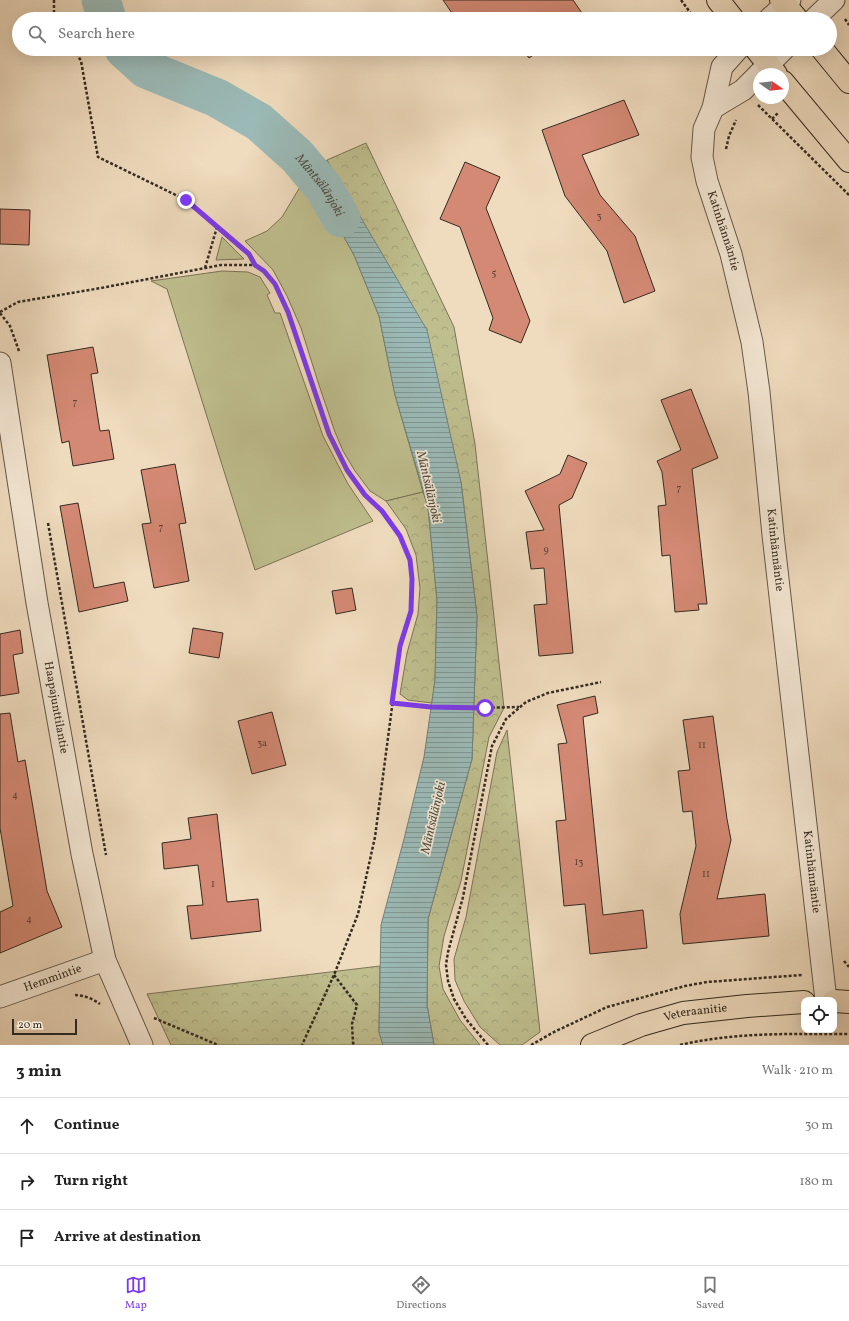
<!DOCTYPE html>
<html lang="en">
<head>
<meta charset="utf-8">
<style>
  :root { --surface:#fff; --page:#f2f2f2; --text:#222; --muted:#767676; --line:#e0e0e0; --accent:#7c3aed }
  body { margin:0; font-family:Vollkorn,serif; background:var(--page); color:var(--text) }
  .controls { position:absolute; right:12px; bottom:12px; display:grid; overflow:hidden; border-radius:8px; box-shadow:0 4px 16px #0002 }
  .controls button { width:36px; height:36px; display:grid; place-items:center; padding:0; border:0; border-bottom:1px solid var(--line); background:var(--surface); color:var(--text); font:20px sans-serif }
  .compass { position:absolute; left:753px; top:68px; width:36px; height:36px; border-radius:50%; background:var(--surface); box-shadow:0 4px 16px #0002; rotate:104deg }
  .scale { position:absolute; left:12px; bottom:10px; width:65px; box-sizing:border-box; padding-left:4px; border:2px solid #342b20; border-top:0; font-size:11px; line-height:14px; white-space:nowrap; color:#342b20; -webkit-text-stroke:3px #f5e8d5; paint-order:stroke }
  .stop { position:absolute; width:12px; height:12px; margin:-9px; border:3px solid #7c3aed; border-radius:50%; background:#fff }
  .stop.end { background:#7c3aed; border-color:#fff; box-shadow:0 1px 4px #0008 }
  .list { margin:0; padding:0; list-style:none }
  h2 { display:flex; justify-content:space-between; align-items:center; height:52px; margin:0; padding:0 16px; font-size:17px }
  h2 small { font-size:13px; font-weight:400; color:var(--muted) }
  .list li { display:grid; grid-template-columns:26px 1fr auto; gap:12px; align-items:center; box-sizing:border-box; height:56px; padding:0 16px; border-top:1px solid var(--line) }
  .list b { display:block; font-size:15px; white-space:nowrap }
  .list em { font-size:13px; font-style:normal; color:var(--muted) }
  .icon { flex:none; width:22px; height:22px; fill:none; stroke:currentColor; stroke-width:2; stroke-linecap:round; stroke-linejoin:round }
  .map { position:relative; flex:none; width:849px; height:1045px; overflow:hidden }
  .search { position:absolute; background:var(--surface); box-shadow:0 4px 16px #0002; left:12px; right:12px; top:12px; height:44px; display:flex; align-items:center; gap:10px; box-sizing:border-box; padding:0 14px; border-radius:22px; color:var(--muted); font-size:15px }
  .sheet { height:220px; background:var(--surface) }
  nav { display:flex; justify-content:space-around; align-items:center; box-sizing:border-box; height:56px; border-top:1px solid var(--line); background:var(--surface); font-size:11px; color:var(--muted) }
  nav a { display:grid; justify-items:center; gap:2px }
  nav .on { color:var(--accent) }
  .map>svg:first-child { display:block }
</style>
</head>
<body>
<div class="map">
<svg width="849" height="1045" viewBox="0 0 849 1045">
  <defs>
    <pattern id="forest-crowns" width="20" height="18" patternUnits="userSpaceOnUse"><rect width="20" height="18" fill="#bfbe8e"/><path d="M2 6a3 3 0 1 1 6 0M12 15a3 3 0 1 1 6 0" fill="none" stroke="#a5a37a"/></pattern>
    <pattern id="water-rules" width="6" height="5" patternUnits="userSpaceOnUse"><rect width="6" height="5" fill="#9bbab7"/><path d="M0 2.5h6" fill="none" stroke="#7f9794"/></pattern>
  </defs>
  <rect width="100%" height="100%" fill="#efdbbe"/>
  <filter id="stains"><feTurbulence type="fractalNoise" baseFrequency=".005" numOctaves="4"/><feColorMatrix values="0 0 0 0 .2 0 0 0 0 .09 0 0 0 0 .02 0 0 0 .5 -.17"/></filter>
  <radialGradient id="worn" r=".72"><stop offset=".6" stop-color="#630" stop-opacity="0"/><stop offset="1" stop-color="#630" stop-opacity=".3"/></radialGradient>
  <g fill="#bfbe8e" stroke="#7a7457">
    <path d="M 303,182 L 329,210 L 354,255 L 379,316 L 395,395 L 423,492 L 386,501 L 370,491 L 355,471 L 343,451 L 335,432 L 319,385 L 301,328 L 287,296 L 273,270 L 245,241 L 267,231 L 282,217 Z"/>
    <path d="M 222,237 L 244,259 L 216,260 Z"/>
    <path d="M 222,271 L 248,272 L 260,277 L 270,293 L 267,295 L 275,313 L 280,313 L 323,436 L 348,484 L 373,521 L 255,570 L 167,289 L 151,281 Z"/>
  </g>
  <g fill="url(#forest-crowns)" stroke="#7a7457">
    <path d="M 366,143 L 454,327 L 475,444 L 504,708 L 489,737 L 461,881 L 444,936 L 439,966 L 443,989 L 460,1020 L 480,1045 L 434,1045 L 427,1005 L 428,919 L 472,759 L 477,616 L 461,482 L 327,160 Z"/>
    <path d="M 423,492 L 428,507 L 437,600 L 435,680 L 432,703 L 408,700 L 400,694 L 407,653 L 418,614 L 420,588 L 416,555 L 406,529 L 386,501 Z"/>
    <path d="M 507,730 L 540,1032 L 522,1045 L 500,1045 L 480,1027 L 464,1001 L 455,980 L 454,959 L 466,917 L 497,752 Z"/>
    <path d="M 380,966 L 379,1032 L 383,1045 L 171,1045 L 147,994 Z"/>
  </g>
  <path fill="url(#water-rules)" stroke="#72817b" d="M 327,160 L 427,330 L 461,482 L 477,616 L 472,759 L 428,919 L 427,1005 L 434,1045 L 383,1045 L 379,1032 L 381,925 L 404,839 L 424,757 L 435,680 L 437,600 L 428,507 L 395,395 L 379,316 L 354,255 L 329,210 L 303,182 Z"/>
  <g fill="none" stroke-linecap="round" stroke-linejoin="round">
    <g stroke="#9bbab7" stroke-width="39">
      <path d="M 101,0 L 107,19"/>
      <path id="s1" d="M 124,49 L 146,69 L 217,98 L 259,122 L 297,156 L 324,188 L 341,218"/>
    </g>
  </g>
  <g fill="#d48974" stroke="#342b20">
    <path d="M 443,0 L 573,0 L 586,19 L 456,19 Z"/>
    <path d="M 522,49 L 542,49 L 529,58 Z"/>
    <path d="M 624,100 L 639,135 L 582,155 L 600,195 L 635,236 L 655,291 L 624,303 L 607,251 L 565,196 L 542,130 Z"/>
    <path d="M 465,162 L 500,177 L 486,208 L 530,321 L 521,343 L 489,330 L 493,318 L 460,227 L 440,219 Z"/>
    <path d="M 0,209 L 30,210 L 29,245 L 0,244 Z"/>
    <path d="M 93,347 L 98,373 L 91,374 L 100,431 L 109,430 L 114,459 L 73,466 L 69,441 L 62,443 L 47,355 Z"/>
    <path d="M 691,389 L 718,458 L 692,469 L 707,604 L 698,604 L 699,610 L 675,612 L 670,555 L 662,556 L 658,506 L 666,505 L 662,472 L 657,461 L 681,450 L 661,400 Z"/>
    <path d="M 568,455 L 587,463 L 572,498 L 559,505 L 573,653 L 539,656 L 534,605 L 547,604 L 544,568 L 531,569 L 526,532 L 544,530 L 525,491 L 560,474 Z"/>
    <path d="M 175,464 L 186,523 L 179,524 L 189,581 L 154,588 L 142,524 L 151,523 L 141,470 Z"/>
    <path d="M 78,503 L 94,588 L 124,582 L 128,601 L 79,612 L 60,506 Z"/>
    <path d="M 352,588 L 356,610 L 336,614 L 332,591 Z"/>
    <path d="M 193,628 L 223,633 L 219,658 L 189,653 Z"/>
    <path d="M 20,630 L 23,653 L 13,655 L 19,693 L 0,696 L 0,634 Z"/>
    <path d="M 595,696 L 598,713 L 583,717 L 603,915 L 643,910 L 647,948 L 590,954 L 585,904 L 564,906 L 556,821 L 566,820 L 558,744 L 567,743 L 557,705 Z"/>
    <path d="M 272,712 L 286,765 L 252,774 L 238,721 Z"/>
    <path d="M 10,713 L 18,762 L 25,760 L 47,891 L 62,927 L 0,953 L 0,912 L 13,906 L 0,828 L 0,714 Z"/>
    <path d="M 713,716 L 727,819 L 731,840 L 717,899 L 765,894 L 769,936 L 683,944 L 680,914 L 696,846 L 692,811 L 683,812 L 678,771 L 690,770 L 683,720 Z"/>
    <path d="M 217,814 L 227,902 L 258,899 L 261,931 L 191,939 L 187,906 L 203,905 L 198,865 L 164,869 L 162,843 L 191,839 L 188,818 Z"/>
  </g>
  <g fill="none" stroke-linecap="round" stroke-linejoin="round">
    <defs>
      <g id="minor">
        <path d="M 769,19 L 790,0"/>
        <path d="M 814,19 L 834,0"/>
        <path id="s2" d="M 738,49 L 722,67 L 713,108 L 704,129 L 702,157 L 707,181 L 731,254 L 752,342 L 759,392 L 773,535 L 826,1000"/>
        <path d="M 759,74 L 784,49"/>
        <path d="M 713,108 L 743,90 L 759,74"/>
        <path id="s3" d="M 0,363 L 37,603 L 82,854 L 105,960 L 142,1045"/>
        <path id="s4" d="M 0,997 L 105,960"/>
      </g>
      <g id="major">
        <path d="M 718,0 L 733,19"/>
        <path d="M 781,0 L 797,19"/>
        <path d="M 756,49 L 776,74"/>
        <path d="M 822,49 L 849,82"/>
        <path d="M 783,82 L 849,161"/>
        <path d="M 834,1001 L 849,1002"/>
        <path id="s5" d="M 592,1045 L 641,1025 L 683,1013 L 747,1006 L 804,1002"/>
      </g>
    </defs>
    <use href="#minor" stroke="#635748" stroke-width="23"/>
    <use href="#major" stroke="#342b20" stroke-width="24"/>
    <g stroke="#342b20" stroke-width="2.5" stroke-dasharray="3 2" stroke-linecap="butt">
      <path d="M 54,0 L 54,14 L 57,19"/>
      <path d="M 681,0 L 695,19"/>
      <path d="M 625,14 L 691,13"/>
      <path d="M 845,19 L 849,25"/>
      <path d="M 74,49 L 81,61 L 98,157 L 186,200 L 249,254 L 255,265"/>
      <path d="M 758,105 L 849,195"/>
      <path d="M 772,119 L 779,112"/>
      <path d="M 726,149 L 729,136 L 736,120"/>
      <path d="M 205,268 L 217,227"/>
      <path d="M 0,312 L 18,302 L 101,288 L 221,265 L 255,265 L 264,271 L 275,284 L 288,312 L 329,434 L 347,470 L 365,495 L 382,511 L 400,536 L 410,560 L 412,579 L 411,611 L 400,646 L 375,837 L 358,914 L 334,975 L 302,1045"/>
      <path d="M 0,313 L 10,326 L 19,351"/>
      <path d="M 48,523 L 106,855"/>
      <path d="M 392,703 C 434,710 477,708 519,707"/>
      <path d="M 844,961 L 849,967"/>
      <path d="M 334,975 L 357,1005 L 352,1024 L 353,1043 L 355,1045"/>
      <path d="M 75,995 C 84,995 93,999 100,1004"/>
      <path d="M 154,1018 L 218,1045"/>
      <path d="M 488,1045 L 466,1019 L 454,999 L 448,981 L 446,965 L 448,952 L 463,897 L 492,746 L 506,719 L 526,702 L 548,693 L 601,682"/>
      <path d="M 531,1045 L 554,1032 L 607,1007 L 685,986 L 707,982 L 802,975"/>
      <path d="M 680,1045 C 735,1032 792,1034 849,1034"/>
    </g>
    <use href="#minor" stroke="#f5e8d5" stroke-width="21"/>
    <use href="#major" stroke="#efdbbe" stroke-width="22"/>
  </g>
  <g fill="none" stroke-linecap="round" stroke-linejoin="round">
    <path stroke="#7c3aed" stroke-width="5" d="M 186,200 L 249,254 L 255,265 L 264,271 L 275,284 L 288,312 L 329,434 L 347,470 L 365,495 L 382,511 L 400,536 L 410,560 L 412,579 L 411,611 L 400,646 L 392,703 L 431,707 L 485,708"/>
  </g>
  <g text-anchor="middle" dominant-baseline="central" stroke-width="3.5" stroke-linejoin="round" paint-order="stroke">
    <g font-size="10" fill="#5c4235">
      <text x="599" y="216">3</text>
      <text x="494" y="273">5</text>
      <text x="75" y="402">7</text>
      <text x="679" y="488">7</text>
      <text x="161" y="527">7</text>
      <text x="546" y="550">9</text>
      <text x="262" y="743">3a</text>
      <text x="702" y="745">11</text>
      <text x="15" y="795">4</text>
      <text x="579" y="862">13</text>
      <text x="706" y="874">11</text>
      <text x="213" y="884">1</text>
      <text x="29" y="919">4</text>
    </g>
    <g font-size="12" fill="#342b20" stroke="#f5e8d5">
      <text stroke="none"><textPath href="#s2" startOffset="194">Katinhännäntie</textPath></text>
      <text stroke="none"><textPath href="#s2" startOffset="518">Katinhännäntie</textPath></text>
      <text stroke="none"><textPath href="#s3" startOffset="349">Haapajunttilantie</textPath></text>
      <text stroke="none"><textPath href="#s2" startOffset="842">Katinhännäntie</textPath></text>
      <text stroke="none"><textPath href="#s4" startOffset="56">Hemmintie</textPath></text>
      <text stroke="none"><textPath href="#s5" startOffset="109">Veteraanitie</textPath></text>
    </g>
    <g font-size="13" font-style="italic" fill="#4e4f46" stroke="#f5e8d5">
      <text stroke="none"><textPath href="#s1" startOffset="243">Mäntsälänjoki</textPath></text>
      <text transform="translate(428 487) rotate(77)">Mäntsälänjoki</text>
      <text transform="translate(434 818) rotate(-77)">Mäntsälänjoki</text>
    </g>
  </g>
  <rect width="100%" height="100%" filter="url(#stains)"/>
  <rect width="100%" height="100%" fill="url(#worn)"/>
</svg>
<div class="controls">
<button><svg class="icon" aria-label="locate" viewBox="0 0 24 24"><circle cx="12" cy="12" r="6"/><path d="M12 2v4M12 18v4M2 12h4M18 12h4"/></svg></button>
</div>
<svg class="compass" viewBox="-18 -18 36 36"><path d="M0-13l5 13h-10z" fill="#e53935"/><path d="M0 13l5-13h-10z" fill="#767676"/></svg>
<div class="scale">20 m</div>
<div class="stop" style="left:485px;top:708px"></div>
<div class="stop end" style="left:186px;top:200px"></div>
<div class="search"><svg class="icon" aria-label="search" viewBox="0 0 24 24"><circle cx="10" cy="10" r="6"/><path d="M15 15l6 6"/></svg>Search here</div>
</div>
<section class="sheet">
<h2>3 min<small>Walk · 210 m</small></h2>
<ul class="list">
<li><svg class="icon" aria-label="ahead" viewBox="0 0 24 24"><path d="M12 20V5M6 11l6-6 6 6"/></svg><div><b>Continue</b></div><em>30 m</em></li>
<li><svg class="icon" aria-label="right" viewBox="0 0 24 24"><path d="M7 20v-9h11M14 6l5 5-5 5"/></svg><div><b>Turn right</b></div><em>180 m</em></li>
<li><svg class="icon" aria-label="arrive" viewBox="0 0 24 24"><path d="M6 21V4h12l-3 4 3 4H6"/></svg><div><b>Arrive at destination</b></div></li>
</ul>
</section>
<nav>
<a class="on"><svg class="icon" aria-label="map" viewBox="0 0 24 24"><path d="M3 6l6-2 6 2 6-2v14l-6 2-6-2-6 2zM9 4v14M15 6v14"/></svg>Map</a>
<a><svg class="icon" aria-label="directions" viewBox="0 0 24 24"><path d="M12 3l9 9-9 9-9-9zM9 14v-3h6M13 9l2 2-2 2"/></svg>Directions</a>
<a><svg class="icon" aria-label="saved" viewBox="0 0 24 24"><path d="M7 4h10v16l-5-4-5 4z"/></svg>Saved</a>
</nav>
</body>
</html>
